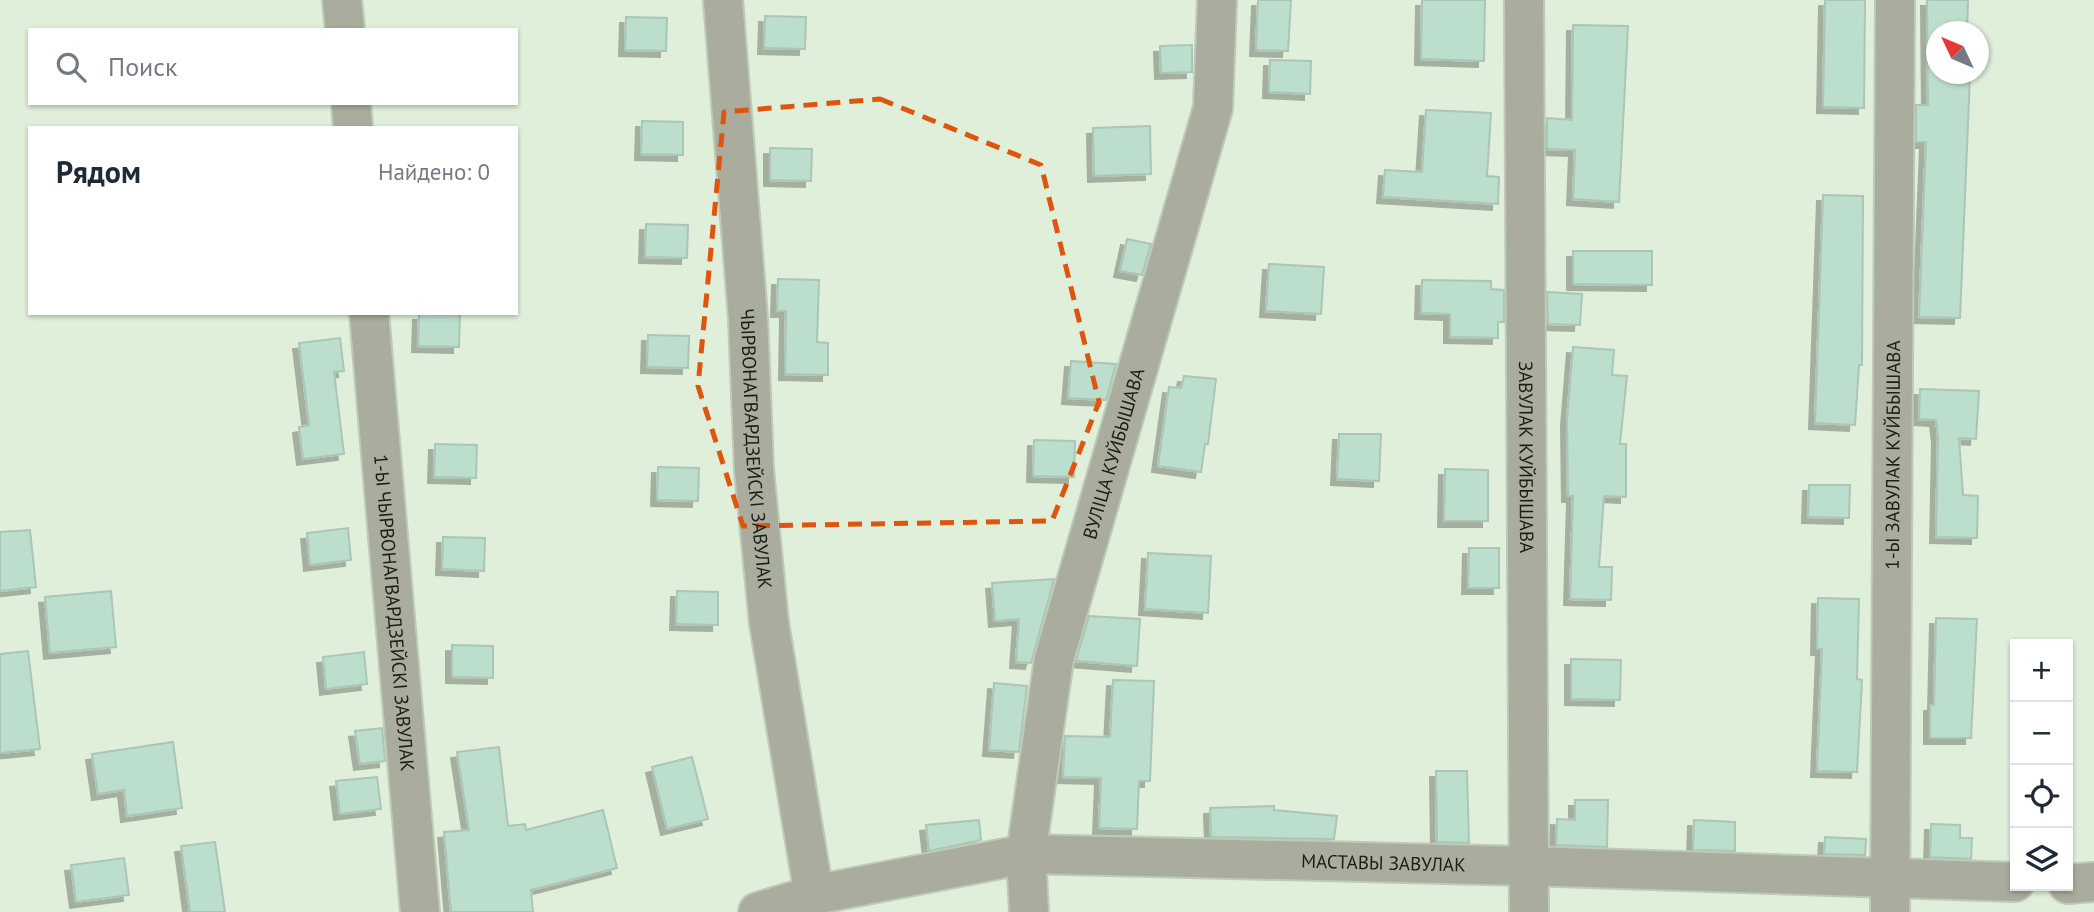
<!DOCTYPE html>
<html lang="ru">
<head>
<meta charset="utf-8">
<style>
  :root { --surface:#fff; --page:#f2f2f3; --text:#1f2937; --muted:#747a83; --line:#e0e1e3 }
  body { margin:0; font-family:"PT Sans",sans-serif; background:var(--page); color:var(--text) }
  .controls { position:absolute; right:21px; bottom:21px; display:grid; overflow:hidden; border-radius:0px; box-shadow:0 2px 5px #0004 }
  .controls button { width:63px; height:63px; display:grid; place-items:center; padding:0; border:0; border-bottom:2px solid var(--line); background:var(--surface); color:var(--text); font:35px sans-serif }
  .compass { position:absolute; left:1926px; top:21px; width:63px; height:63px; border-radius:50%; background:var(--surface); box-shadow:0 2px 5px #0004; rotate:314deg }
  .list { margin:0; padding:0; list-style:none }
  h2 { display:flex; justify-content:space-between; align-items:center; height:91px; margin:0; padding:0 28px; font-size:30px }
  h2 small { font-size:23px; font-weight:400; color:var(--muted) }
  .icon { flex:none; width:38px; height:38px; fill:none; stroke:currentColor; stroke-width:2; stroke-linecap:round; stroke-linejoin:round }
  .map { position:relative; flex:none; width:2094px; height:912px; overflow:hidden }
  .search { position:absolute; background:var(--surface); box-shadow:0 2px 5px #0004; left:28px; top:28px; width:490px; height:77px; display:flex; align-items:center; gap:18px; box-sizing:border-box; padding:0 24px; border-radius:0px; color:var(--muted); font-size:26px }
  .panel { position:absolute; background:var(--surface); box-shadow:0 2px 5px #0004; left:28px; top:126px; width:490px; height:189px; border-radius:0px }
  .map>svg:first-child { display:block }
</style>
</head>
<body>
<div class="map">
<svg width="2094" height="912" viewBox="0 0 2094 912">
  <defs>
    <filter id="shadow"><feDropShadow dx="-6" dy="6" stdDeviation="0" flood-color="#0004"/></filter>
  </defs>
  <rect width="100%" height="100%" fill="#dfefd9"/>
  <g fill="#bbdfcc" stroke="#abc5b7" stroke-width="2" filter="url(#shadow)">
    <path d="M 1258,0 L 1291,0 L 1288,51 L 1256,50 Z"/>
    <path d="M 1422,0 L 1485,0 L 1484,61 L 1421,59 Z"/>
    <path d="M 1825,0 L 1865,0 L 1864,108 L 1823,107 Z"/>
    <path d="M 1927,0 L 1968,0 L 1967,32 L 1936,32 L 1936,74 L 1970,74 L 1960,318 L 1919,317 L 1926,142 L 1916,142 L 1916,105 L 1928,105 Z"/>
    <path d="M 765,16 L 806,17 L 805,49 L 764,48 Z"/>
    <path d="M 626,17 L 667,18 L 666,51 L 625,50 Z"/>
    <path d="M 1573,25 L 1628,26 L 1619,202 L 1573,199 L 1575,150 L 1547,149 L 1547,118 L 1572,120 Z"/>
    <path d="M 1192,45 L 1192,72 L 1161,73 L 1160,46 Z"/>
    <path d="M 1270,60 L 1311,61 L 1310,94 L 1269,92 Z"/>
    <path d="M 1426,110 L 1491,113 L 1487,176 L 1499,177 L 1498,204 L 1383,197 L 1385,170 L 1422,172 Z"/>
    <path d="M 642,121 L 683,122 L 683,155 L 641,154 Z"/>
    <path d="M 1150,126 L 1151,174 L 1094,176 L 1093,128 Z"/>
    <path d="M 770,148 L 812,149 L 811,181 L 770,180 Z"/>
    <path d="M 1823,195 L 1863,196 L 1862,365 L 1859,365 L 1855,425 L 1815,423 Z"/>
    <path d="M 646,224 L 688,225 L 687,258 L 645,257 Z"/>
    <path d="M 1127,239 L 1151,244 L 1142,275 L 1120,271 Z"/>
    <path d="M 1573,251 L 1652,251 L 1652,285 L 1573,284 Z"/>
    <path d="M 1269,264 L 1324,267 L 1321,314 L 1266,311 Z"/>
    <path d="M 778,279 L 819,280 L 817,342 L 828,343 L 828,375 L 785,374 L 786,311 L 777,311 Z"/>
    <path d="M 1422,280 L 1491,281 L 1491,289 L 1504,290 L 1504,322 L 1498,322 L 1498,338 L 1450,337 L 1450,314 L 1421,313 Z"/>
    <path d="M 1547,292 L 1582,294 L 1580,325 L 1548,324 Z"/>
    <path d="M 419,314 L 460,314 L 459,347 L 418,346 Z"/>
    <path d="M 648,335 L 689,336 L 688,368 L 647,367 Z"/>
    <path d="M 340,338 L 344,371 L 334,372 L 344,454 L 303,459 L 299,427 L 309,425 L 299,343 Z"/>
    <path d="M 1573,347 L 1614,350 L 1612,375 L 1627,376 L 1620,444 L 1626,444 L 1626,497 L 1604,496 L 1599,567 L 1612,567 L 1611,600 L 1570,599 L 1573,496 L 1568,496 L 1567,419 Z"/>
    <path d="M 1071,361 L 1116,364 L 1106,400 L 1068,398 Z"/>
    <path d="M 1184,376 L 1216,379 L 1208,444 L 1205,444 L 1201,472 L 1158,466 L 1169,387 L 1181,388 Z"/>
    <path d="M 1920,389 L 1979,391 L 1976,439 L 1959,438 L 1963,495 L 1978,496 L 1977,538 L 1936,537 L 1938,437 L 1936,420 L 1919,419 Z"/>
    <path d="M 1339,434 L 1381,434 L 1379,481 L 1337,479 Z"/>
    <path d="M 1034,440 L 1075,441 L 1074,477 L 1033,476 Z"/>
    <path d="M 435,444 L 477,445 L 476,478 L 434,477 Z"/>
    <path d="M 658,467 L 699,468 L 698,501 L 657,500 Z"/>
    <path d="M 1445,469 L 1488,470 L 1488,521 L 1444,521 Z"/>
    <path d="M 1809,485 L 1850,485 L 1849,518 L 1808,517 Z"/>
    <path d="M 348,528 L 351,560 L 310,565 L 307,533 Z"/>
    <path d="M 30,530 L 36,587 L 0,591 L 0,532 Z"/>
    <path d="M 443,537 L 485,538 L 484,571 L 442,569 Z"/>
    <path d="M 1469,548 L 1499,548 L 1499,588 L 1468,588 Z"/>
    <path d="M 1148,553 L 1211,556 L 1208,613 L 1145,609 Z"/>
    <path d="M 1054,579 L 1031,663 L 1016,662 L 1019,619 L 995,621 L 992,583 Z"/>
    <path d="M 111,591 L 116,647 L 50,653 L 45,597 Z"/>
    <path d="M 677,591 L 718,592 L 718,625 L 676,624 Z"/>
    <path d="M 1818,598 L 1859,599 L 1857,679 L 1862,680 L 1857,772 L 1817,771 L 1822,649 L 1817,649 Z"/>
    <path d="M 1089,616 L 1140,619 L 1137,666 L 1076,661 Z"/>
    <path d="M 1936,618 L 1977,619 L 1971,738 L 1930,738 L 1930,705 L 1934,705 Z"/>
    <path d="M 452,645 L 493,646 L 493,678 L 452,677 Z"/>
    <path d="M 28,651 L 40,749 L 0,753 L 0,654 Z"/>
    <path d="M 364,652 L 367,684 L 326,689 L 323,657 Z"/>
    <path d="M 1571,659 L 1621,660 L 1620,700 L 1571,699 Z"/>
    <path d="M 1113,680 L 1154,681 L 1150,781 L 1139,781 L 1137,829 L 1099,828 L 1101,778 L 1063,777 L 1065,736 L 1110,737 Z"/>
    <path d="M 994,683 L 1027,686 L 1019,752 L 989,750 Z"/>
    <path d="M 382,728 L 385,761 L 360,764 L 355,731 Z"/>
    <path d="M 173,742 L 182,808 L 127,816 L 124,790 L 98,794 L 92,754 Z"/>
    <path d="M 499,747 L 508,826 L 525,824 L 526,830 L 603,810 L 617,868 L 531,890 L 533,912 L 451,912 L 444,832 L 469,830 L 457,752 Z"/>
    <path d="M 692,757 L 708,819 L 667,829 L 652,767 Z"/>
    <path d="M 1436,771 L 1467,771 L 1469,843 L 1437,842 Z"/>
    <path d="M 377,777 L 381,809 L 340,814 L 336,781 Z"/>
    <path d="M 1575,800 L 1608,800 L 1607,847 L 1556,845 L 1557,819 L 1575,820 Z"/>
    <path d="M 1274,806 L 1274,810 L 1337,816 L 1334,839 L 1211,837 L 1210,808 Z"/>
    <path d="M 979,820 L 981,840 L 929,851 L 926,825 Z"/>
    <path d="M 1694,820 L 1735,822 L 1735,851 L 1693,850 Z"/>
    <path d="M 1931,824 L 1960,825 L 1960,838 L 1972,838 L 1971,859 L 1930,857 Z"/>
    <path d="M 1825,837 L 1866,839 L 1865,855 L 1824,854 Z"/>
    <path d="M 215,842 L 225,912 L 190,912 L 181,846 Z"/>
    <path d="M 124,858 L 129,895 L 76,902 L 71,865 Z"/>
  </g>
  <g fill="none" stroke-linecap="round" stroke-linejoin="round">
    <defs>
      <g id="minor">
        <path d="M 342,0 L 345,30"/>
        <path id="s1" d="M 723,0 L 748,318 L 754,470 L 769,623 L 814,895"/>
        <path id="s2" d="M 1524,0 L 1529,912"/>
        <path d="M 351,103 L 353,128"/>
        <path id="s3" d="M 369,313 L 420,912"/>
        <path d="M 2068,884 L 2094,882"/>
        <path id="s4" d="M 758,912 L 814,895 L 1026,854 L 1528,866 L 2015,882"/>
        <path id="s5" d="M 1029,912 L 1026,854 L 1054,659 L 1213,108 L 1217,0"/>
        <path id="s6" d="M 1890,912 L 1895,0"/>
      </g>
    </defs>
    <use href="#minor" stroke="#bccab6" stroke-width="42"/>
    <use href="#minor" stroke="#aaac9d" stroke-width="38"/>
  </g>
  <path fill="none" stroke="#de560d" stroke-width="5" stroke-dasharray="14 9" stroke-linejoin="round" d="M 880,99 L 1041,165 L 1099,402 L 1052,521 L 743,526 L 698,386 L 724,112 Z"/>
  <g text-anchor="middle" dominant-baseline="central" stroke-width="6" stroke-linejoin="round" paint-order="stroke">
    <g font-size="19" fill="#1a2018" stroke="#fff">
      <text stroke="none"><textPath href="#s1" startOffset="450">ЧЫРВОНАГВАРДЗЕЙСКІ ЗАВУЛАК</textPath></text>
      <text stroke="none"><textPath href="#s5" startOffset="469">ВУЛІЦА КУЙБЫШАВА</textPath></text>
      <text stroke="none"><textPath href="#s2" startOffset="457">ЗАВУЛАК КУЙБЫШАВА</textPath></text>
      <text stroke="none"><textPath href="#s6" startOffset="457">1-Ы ЗАВУЛАК КУЙБЫШАВА</textPath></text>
      <text stroke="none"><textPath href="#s3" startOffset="301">1-Ы ЧЫРВОНАГВАРДЗЕЙСКІ ЗАВУЛАК</textPath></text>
      <text stroke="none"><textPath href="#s4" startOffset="632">МАСТАВЫ ЗАВУЛАК</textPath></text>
    </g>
  </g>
</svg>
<div class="controls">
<button>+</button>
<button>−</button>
<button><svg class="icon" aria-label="locate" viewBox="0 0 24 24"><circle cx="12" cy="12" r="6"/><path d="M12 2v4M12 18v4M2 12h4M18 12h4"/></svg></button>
<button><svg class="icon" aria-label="layers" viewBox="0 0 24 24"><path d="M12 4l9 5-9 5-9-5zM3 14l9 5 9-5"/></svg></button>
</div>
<svg class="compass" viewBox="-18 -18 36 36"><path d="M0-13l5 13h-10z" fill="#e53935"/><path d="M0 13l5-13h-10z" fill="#747a83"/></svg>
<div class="search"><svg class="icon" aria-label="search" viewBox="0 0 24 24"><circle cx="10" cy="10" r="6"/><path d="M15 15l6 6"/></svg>Поиск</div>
<section class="panel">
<h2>Рядом<small>Найдено: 0</small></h2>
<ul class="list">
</ul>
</section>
</div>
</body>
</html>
